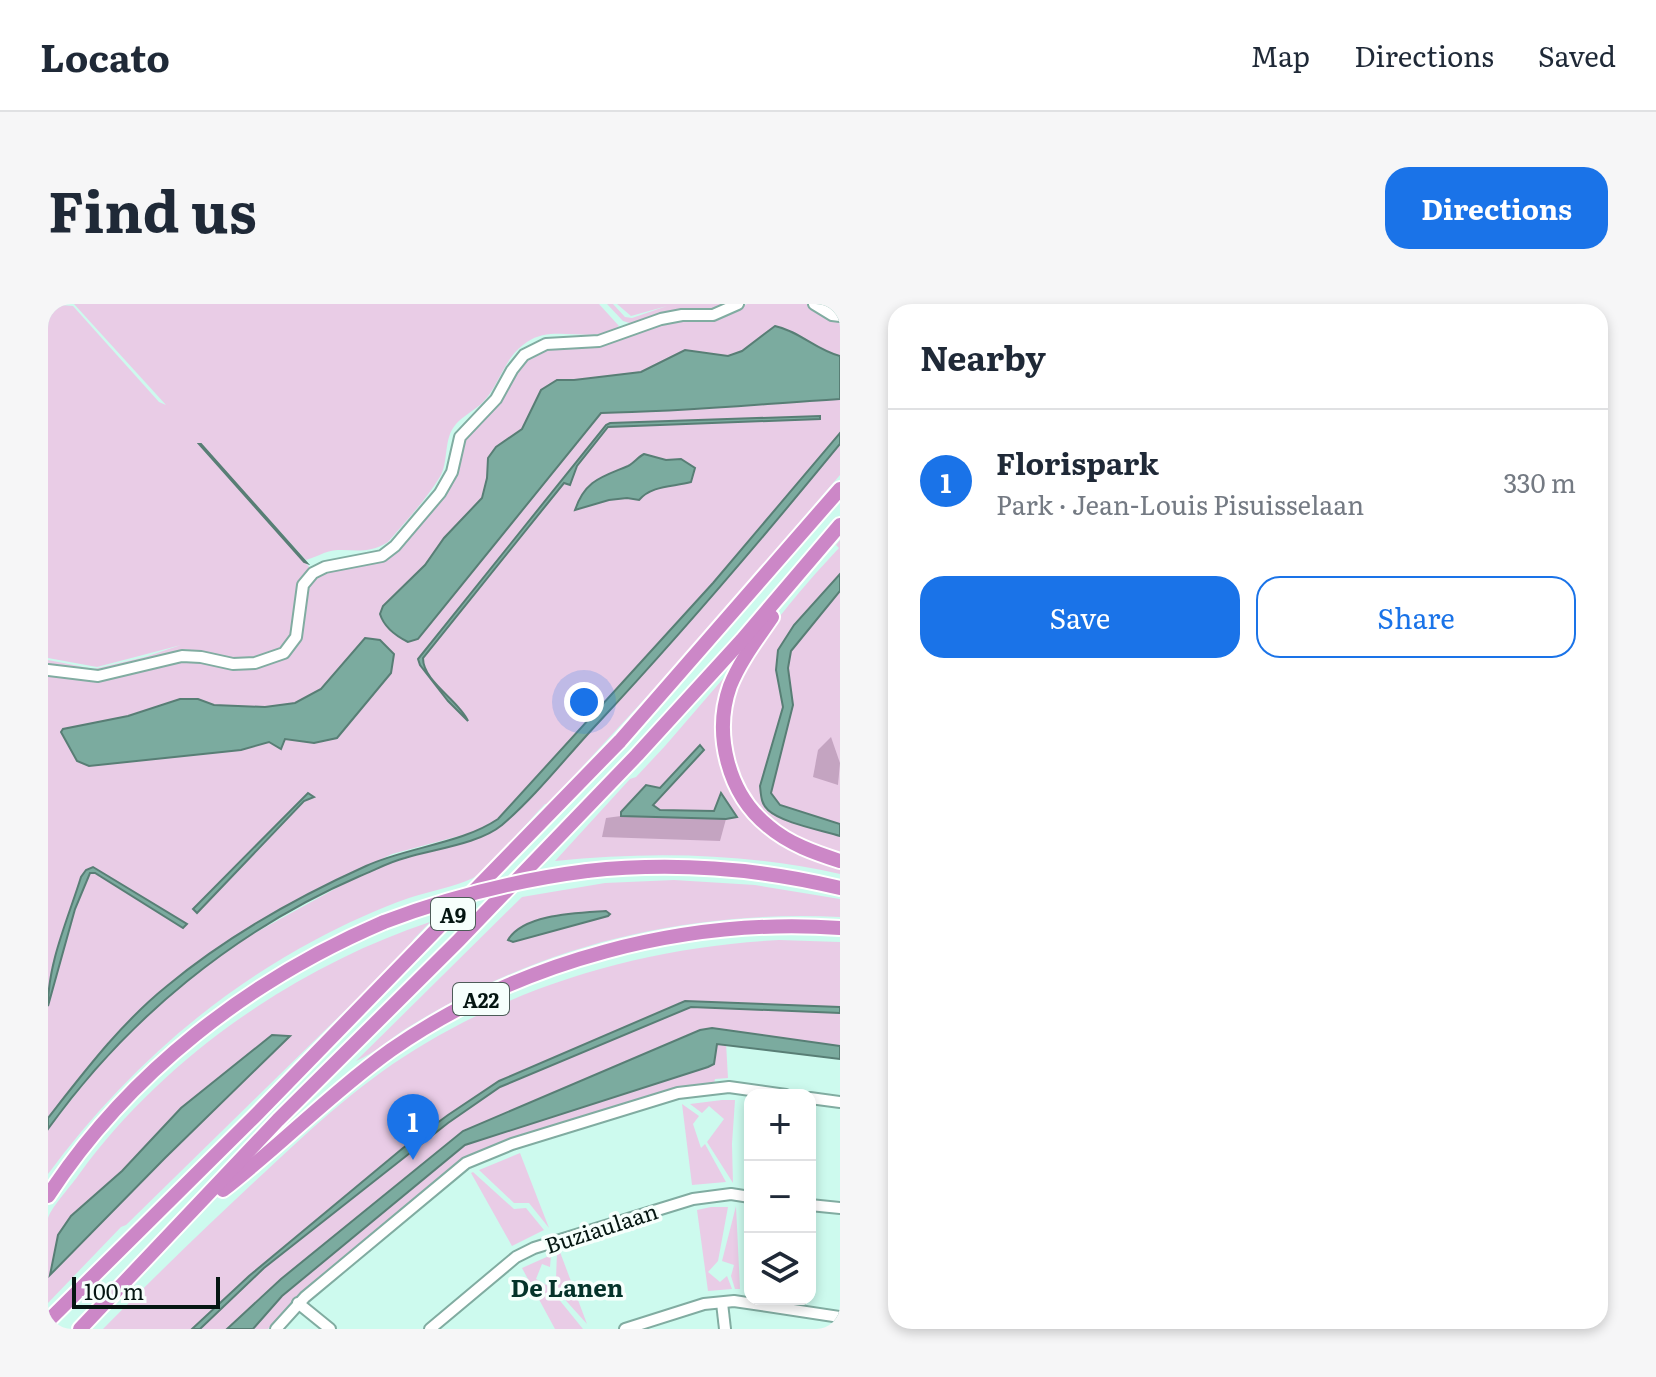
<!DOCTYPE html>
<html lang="en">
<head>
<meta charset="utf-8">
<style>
  :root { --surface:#fff; --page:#f6f6f7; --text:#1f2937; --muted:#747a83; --line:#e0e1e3; --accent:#1a73e8 }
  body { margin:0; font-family:Literata,serif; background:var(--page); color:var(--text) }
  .controls { position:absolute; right:24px; bottom:24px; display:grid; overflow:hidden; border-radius:16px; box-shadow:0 4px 12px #0003 }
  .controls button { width:72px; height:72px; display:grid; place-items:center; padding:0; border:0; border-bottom:2px solid var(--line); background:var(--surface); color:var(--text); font:40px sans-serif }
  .scale { position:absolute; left:24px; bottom:20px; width:148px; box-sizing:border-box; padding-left:8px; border:4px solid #051612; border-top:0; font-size:22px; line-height:28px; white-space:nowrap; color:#051612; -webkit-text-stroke:6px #f6fffc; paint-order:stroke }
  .you { position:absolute; left:536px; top:398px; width:28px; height:28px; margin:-20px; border:6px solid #fff; border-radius:50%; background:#1a73e8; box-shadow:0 0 0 12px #1a73e833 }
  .badge { display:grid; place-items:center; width:52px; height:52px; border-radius:50%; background:var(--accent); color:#fff; font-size:26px; font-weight:700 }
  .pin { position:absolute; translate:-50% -66px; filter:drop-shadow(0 2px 4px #0008) }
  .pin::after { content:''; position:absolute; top:42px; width:28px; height:24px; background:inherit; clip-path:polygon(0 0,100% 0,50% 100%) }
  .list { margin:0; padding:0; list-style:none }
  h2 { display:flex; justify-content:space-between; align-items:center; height:104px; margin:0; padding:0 32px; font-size:34px }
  h2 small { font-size:26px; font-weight:400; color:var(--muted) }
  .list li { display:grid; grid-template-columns:52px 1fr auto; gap:24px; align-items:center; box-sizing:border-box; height:144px; padding:0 32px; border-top:2px solid var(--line) }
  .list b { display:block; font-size:30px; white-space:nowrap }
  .list p { margin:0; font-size:26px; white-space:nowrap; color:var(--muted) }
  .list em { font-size:26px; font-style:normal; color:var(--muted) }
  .actions { display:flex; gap:16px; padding:24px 32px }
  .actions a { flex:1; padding:18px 0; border:2px solid var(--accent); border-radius:24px; text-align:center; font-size:28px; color:var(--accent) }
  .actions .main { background:var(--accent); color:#fff }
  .icon { flex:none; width:44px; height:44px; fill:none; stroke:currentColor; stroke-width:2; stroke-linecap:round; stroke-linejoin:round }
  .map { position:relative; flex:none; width:792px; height:1025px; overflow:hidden; border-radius:24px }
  header { display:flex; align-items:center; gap:48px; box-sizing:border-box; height:112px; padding:0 40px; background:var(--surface); border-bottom:2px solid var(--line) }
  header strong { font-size:38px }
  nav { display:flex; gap:44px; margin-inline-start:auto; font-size:28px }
  .intro { display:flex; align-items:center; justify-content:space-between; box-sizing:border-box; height:192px; padding:0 48px }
  h1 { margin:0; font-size:56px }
  .button { padding:20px 36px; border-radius:24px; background:var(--accent); color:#fff; font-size:28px; font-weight:700 }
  main { display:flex; gap:48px; padding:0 48px }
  aside { flex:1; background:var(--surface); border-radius:24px; box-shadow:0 4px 12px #0003 }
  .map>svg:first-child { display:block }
</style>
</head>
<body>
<header>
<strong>Locato</strong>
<nav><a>Map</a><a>Directions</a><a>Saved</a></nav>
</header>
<div class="intro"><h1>Find us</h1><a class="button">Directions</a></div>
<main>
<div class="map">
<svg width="792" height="1025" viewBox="0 0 792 1025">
  <rect width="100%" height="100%" fill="#cdfaee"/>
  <g fill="#e9cce6" fill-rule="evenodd">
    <path d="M 0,0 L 25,2 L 111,98 L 118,101 L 26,0 L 551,0 L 571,22 C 545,42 507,19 479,38 C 456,53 453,78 436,97 C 425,109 409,113 402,130 C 397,143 399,159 393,171 C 379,195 358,217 340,238 C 314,254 298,241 276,249 C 271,251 265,254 258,256 L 152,140 L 263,265 L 252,277 L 246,332 L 237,343 L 217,353 L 192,357 L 167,354 L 138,345 L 61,368 L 0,362 L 0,356 L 46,365 L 97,353 L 133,341 L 49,363 L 0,354 Z"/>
    <path d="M 559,0 L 565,0 L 577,13 L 584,14 L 619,2 L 583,12 L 569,0 L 685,0 L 680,5 L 585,20 L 575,17 Z"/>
    <path d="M 699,0 L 760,0 L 792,16 L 792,129 L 665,279 L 450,515 L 426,528 L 344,550 L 226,608 L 116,684 L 60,740 L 0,814 L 0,369 L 52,375 L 65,374 L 132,355 L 148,356 L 179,363 L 241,350 L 251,336 L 259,284 L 266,274 L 277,267 L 349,246 L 379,210 L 420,129 L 471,62 L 487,48 L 504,43 L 563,39 L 623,16 L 671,14 Z"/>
    <path d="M 792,140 L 792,171 L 639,349 L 500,500 L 497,500 C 483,514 439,567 425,574 C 406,583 382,587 361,594 C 329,605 297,620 267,636 C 160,693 72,773 0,870 L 0,825 L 55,756 L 113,698 L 139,676 L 198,634 L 303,576 L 352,555 L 427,535 L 453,521 L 618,345 Z"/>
    <path d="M 792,236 L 792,270 L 746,321 L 728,359 L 735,403 L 712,482 C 713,490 714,500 720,506 C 732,518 775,527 792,532 L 792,550 C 773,543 754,537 736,526 C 683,492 668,419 697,364 C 717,326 761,276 791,244 L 788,241 Z"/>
    <path d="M 792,287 L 792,520 L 732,501 L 723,489 L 745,401 L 740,364 L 743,347 Z"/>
    <path d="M 680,369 L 670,411 L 692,500 L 792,562 L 792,570 C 697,549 604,547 507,557 L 582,475 L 588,473 L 617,442 Z"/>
    <path d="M 626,576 L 707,581 L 792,595 L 792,613 C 671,607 544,629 434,683 C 409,695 383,709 359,724 C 342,735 325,750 308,757 L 474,593 L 557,579 Z"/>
    <path d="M 382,618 L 365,636 L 362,643 L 78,921 L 73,923 L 0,999 C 0,983 0,926 0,914 C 4,902 24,881 32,869 C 116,754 247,663 382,618 ZM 224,731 L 241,733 L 117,854 L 4,970 L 23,912 L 74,867 L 133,804 Z"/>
    <path d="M 731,636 L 792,638 L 792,703 L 637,697 L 451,777 L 355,844 L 201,972 L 144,1025 L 55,1025 C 108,971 162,919 217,868 C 267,821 318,774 378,739 C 486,675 606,643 731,636 Z"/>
    <path d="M 643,703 L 792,709 L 792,742 L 664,724 L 408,832 L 233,975 L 179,1025 L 152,1025 L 216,964 L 400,819 L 452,783 Z"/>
    <path d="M 678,739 L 680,774 L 667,775 L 666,780 L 455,838 L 419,853 L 242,1000 L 220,1025 L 205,1025 L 234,992 L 417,841 L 660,763 L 666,760 L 668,740 Z"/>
    <path d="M 674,796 L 687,796 L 684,840 L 685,879 L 659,838 L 676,815 L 661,802 L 654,809 L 642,800 Z"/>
    <path d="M 634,800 L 651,812 L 645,820 L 653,844 L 657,840 L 678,878 L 644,881 Z"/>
    <path d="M 472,849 L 501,924 L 481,899 L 466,899 L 431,866 Z"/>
    <path d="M 425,868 L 466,905 L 478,904 L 496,926 L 464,942 L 423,869 Z"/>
    <path d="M 688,902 L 692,985 L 687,985 L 683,972 L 686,961 L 674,957 Z"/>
    <path d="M 663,903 L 680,903 L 670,957 L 660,968 L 672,978 L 679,972 L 684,985 L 660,987 L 649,906 Z"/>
    <path d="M 512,947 L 512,948 L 539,1020 L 503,980 L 508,975 L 509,948 Z"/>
    <path d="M 503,951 L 502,963 L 494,960 L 488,975 L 500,982 L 535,1025 L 507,1025 L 474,964 Z"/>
  </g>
  <g fill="#c4a4c1">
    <path d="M 783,433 L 792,459 L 790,481 L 765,473 L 770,446 Z"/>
    <path d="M 573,512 L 678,515 L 672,537 L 554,533 L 558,514 Z"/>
  </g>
  <g fill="#7bab9f" stroke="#587e75" stroke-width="2">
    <path d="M 727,22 C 751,27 768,46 792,52 L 792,95 C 712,100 633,108 553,109 L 370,335 L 360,338 C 348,332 336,323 332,310 L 335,302 L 377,261 L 396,234 L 434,194 L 439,174 L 440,154 L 448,143 L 474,125 L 493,86 L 509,76 L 526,76 L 593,68 L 637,46 L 680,52 L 694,47 Z"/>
    <path d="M 772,112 L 772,115 L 560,123 L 529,162 L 522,181 L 516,179 L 375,354 C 375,378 411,396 420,417 L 400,397 L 372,361 L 370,355 L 558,121 L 562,119 Z"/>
    <path d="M 792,129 L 792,140 C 714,235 634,329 550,419 C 518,453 489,491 454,521 C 431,540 386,545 357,554 C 341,558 327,566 312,572 C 187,626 79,715 0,825 L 0,814 C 36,768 73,719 119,682 C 179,632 247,594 318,562 C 359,543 413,540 450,515 L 665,279 Z"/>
    <path d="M 151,140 L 153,140 L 259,259 L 256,258 Z"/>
    <path d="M 596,150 L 618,156 L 633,155 L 647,164 L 643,178 C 625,183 604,181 591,196 L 579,194 L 561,196 L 527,206 C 537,176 554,173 580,162 C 586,159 590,153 596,150 Z"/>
    <path d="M 792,270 L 792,287 L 743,347 L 740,364 L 745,401 L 723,489 L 732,501 L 792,520 L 792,532 C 773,526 734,519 720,506 C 713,500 713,491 712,482 L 735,403 L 728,366 L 730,346 L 746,321 Z"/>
    <path d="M 317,334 L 332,336 L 346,350 L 343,369 L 289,434 L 266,439 L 237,435 L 233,445 L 221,438 L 193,446 L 41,462 L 29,457 L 13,428 L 15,425 L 80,412 L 132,395 L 150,395 L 166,401 L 217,403 L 247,399 L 273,385 Z"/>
    <path d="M 652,441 L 656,446 L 605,501 L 612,506 L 666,507 L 673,489 L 689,513 L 678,515 L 573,512 L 573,508 L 598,481 L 612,484 Z"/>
    <path d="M 260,489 L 266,493 L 256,497 L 149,609 L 145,605 Z"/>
    <path d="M 45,563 L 139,620 L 135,624 L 47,569 L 42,569 L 27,605 L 0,702 C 0,658 20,615 33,573 L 38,566 Z"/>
    <path d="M 558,607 L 562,610 L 560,612 L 465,638 L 460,636 C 475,610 530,609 558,607 Z"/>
    <path d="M 637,697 L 792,703 L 792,709 L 643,703 L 452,783 L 400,819 L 216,964 L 152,1025 L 144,1025 L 201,972 L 355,844 L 400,811 L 451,777 Z"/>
    <path d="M 664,724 L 792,742 L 792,755 L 669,740 L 666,760 L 660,763 L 417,841 L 234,992 L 205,1025 L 179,1025 L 233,975 L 415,827 L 652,726 Z"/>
    <path d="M 224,731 L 242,732 L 117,854 L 2,971 L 10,931 L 23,912 L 74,867 L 133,804 Z"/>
  </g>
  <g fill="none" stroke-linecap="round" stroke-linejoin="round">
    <defs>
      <g id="minor">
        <path d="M 766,0 L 784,11 L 792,12"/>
        <path d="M 0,366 L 50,372 L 134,352 L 153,353 L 185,360 L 207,359 L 236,349 L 248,333 L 255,281 L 265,269 L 277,263 L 334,252 L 347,242 L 392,189 L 404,168 L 412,133 L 448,95 L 464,66 L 476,51 L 498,40 L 551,37 L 613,15 L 634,11 L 665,11 L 690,0"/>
        <path d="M 762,794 L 792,798"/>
        <path d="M 762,901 L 792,904"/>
        <path d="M 250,999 L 282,1025"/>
        <path d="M 674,999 L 677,1025"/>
        <path d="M 228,1025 L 257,993 L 418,859 L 464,840 L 630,789 L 681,783 L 738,791"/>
        <path d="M 382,1025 L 468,953 L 486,944 L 645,895 L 683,890 L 702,893"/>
        <path d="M 577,1025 L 656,1000 L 686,997 L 792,1013"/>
      </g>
      <g id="highway">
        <path d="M 724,313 C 709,335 692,357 682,382 C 665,430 680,490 720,522 C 741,540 767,549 792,557"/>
        <path d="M 539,567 C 623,558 709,564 792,584"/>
        <path d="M 175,886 C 233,841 283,789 343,746 C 471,657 637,613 792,624"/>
        <path d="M 0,892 C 80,769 202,675 336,618"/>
        <path d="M 0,1017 L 206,813 L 572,437 L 792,185"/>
        <path d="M 32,1025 L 230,816 L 410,637 L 589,451 L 694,336 L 792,221"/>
      </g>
    </defs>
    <use href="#minor" stroke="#81aca1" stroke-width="14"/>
    <use href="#highway" stroke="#fff" stroke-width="18"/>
    <use href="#minor" stroke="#fff" stroke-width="10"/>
    <use href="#highway" stroke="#cc87c7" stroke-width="14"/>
    <defs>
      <path id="highway-bridge" d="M 336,618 C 402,593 469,576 539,567"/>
    </defs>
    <use href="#highway-bridge" stroke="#fff" stroke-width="18" stroke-linecap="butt"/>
    <use href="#highway-bridge" stroke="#cc87c7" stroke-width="14"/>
  </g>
  <g text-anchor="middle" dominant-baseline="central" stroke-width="7" stroke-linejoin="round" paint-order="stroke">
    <g fill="#f6fffc" stroke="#4d5c58" stroke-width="2">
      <rect x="383" y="594" width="44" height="32" rx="6"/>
      <rect x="405" y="679" width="56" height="32" rx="6"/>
    </g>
    <g font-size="20" font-weight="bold" fill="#051612">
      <text x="405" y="610">A9</text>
      <text x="433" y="695">A22</text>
    </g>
    <g font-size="22" fill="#051612" stroke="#f6fffc">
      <text transform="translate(553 923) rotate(-18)">Buziaulaan</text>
    </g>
    <g font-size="24" font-weight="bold" fill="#05332a" stroke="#f6fffc">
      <text x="519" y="982">De Lanen</text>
    </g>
  </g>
</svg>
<div class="controls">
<button>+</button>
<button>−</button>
<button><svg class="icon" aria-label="layers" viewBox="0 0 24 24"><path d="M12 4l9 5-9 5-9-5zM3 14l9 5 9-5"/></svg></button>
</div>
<div class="scale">100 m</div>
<div class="you"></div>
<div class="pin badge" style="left:365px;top:856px">1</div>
</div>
<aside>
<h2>Nearby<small></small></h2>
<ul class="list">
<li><span class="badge">1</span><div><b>Florispark</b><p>Park · Jean-Louis Pisuisselaan</p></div><em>330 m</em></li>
</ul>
<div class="actions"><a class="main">Save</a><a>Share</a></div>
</aside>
</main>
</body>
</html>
